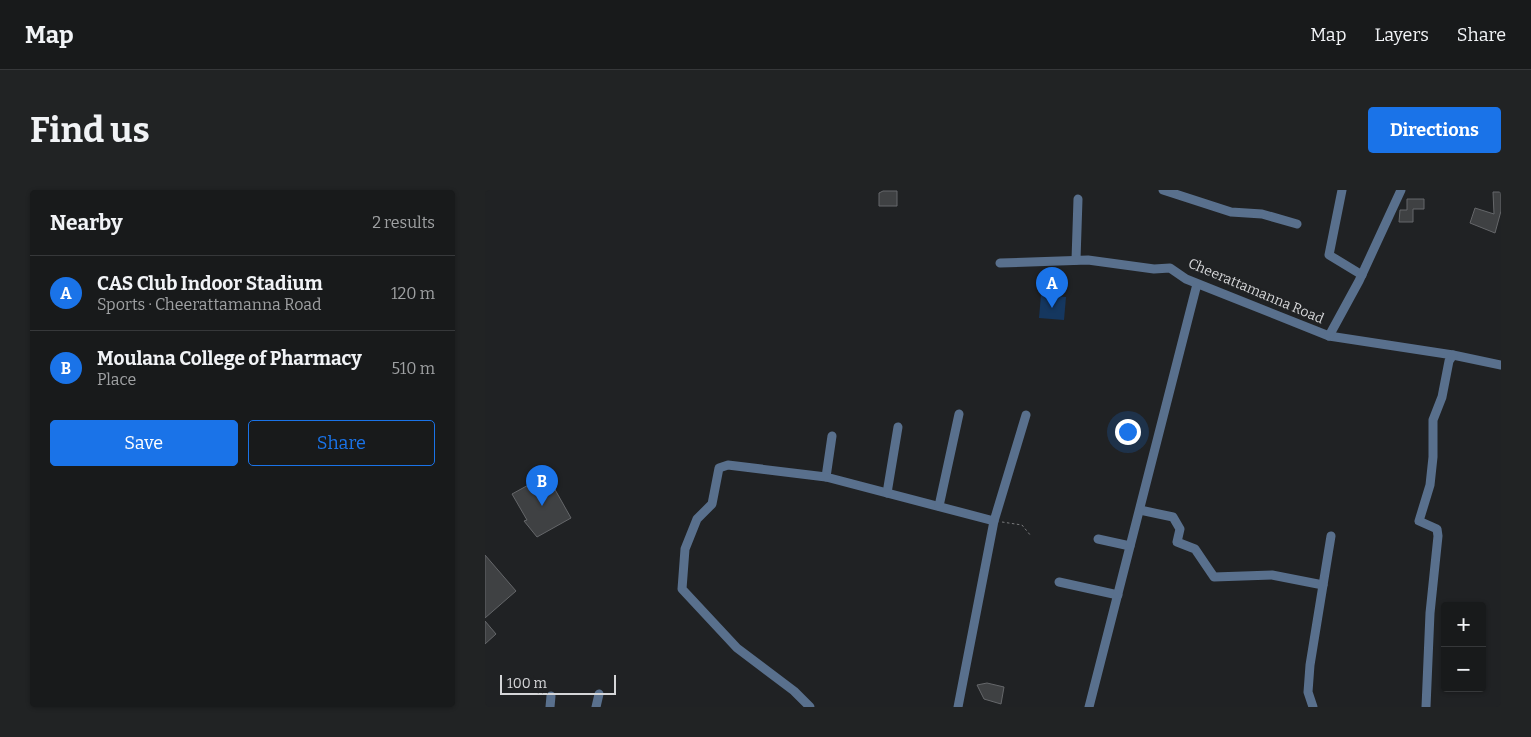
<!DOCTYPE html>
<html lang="en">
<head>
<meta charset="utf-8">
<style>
  :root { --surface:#181a1b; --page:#212324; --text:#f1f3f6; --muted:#9fa1a3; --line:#36383a; --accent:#1a73e8 }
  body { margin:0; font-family:Bitter,serif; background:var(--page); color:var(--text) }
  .controls { position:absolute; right:15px; bottom:15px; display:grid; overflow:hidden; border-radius:5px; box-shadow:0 1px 4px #0004 }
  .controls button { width:45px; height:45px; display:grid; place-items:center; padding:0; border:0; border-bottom:1px solid var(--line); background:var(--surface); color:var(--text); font:25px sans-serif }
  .scale { position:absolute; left:15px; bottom:12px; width:116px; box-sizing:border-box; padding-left:5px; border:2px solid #d5d6d8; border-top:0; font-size:14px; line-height:18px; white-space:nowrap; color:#d5d6d8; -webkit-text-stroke:4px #202224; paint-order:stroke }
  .you { position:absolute; left:642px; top:241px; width:18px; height:18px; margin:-12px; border:4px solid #fff; border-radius:50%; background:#1a73e8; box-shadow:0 0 0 8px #1a73e833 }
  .badge { display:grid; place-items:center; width:32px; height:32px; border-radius:50%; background:var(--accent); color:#fff; font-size:16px; font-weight:700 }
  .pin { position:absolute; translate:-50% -41px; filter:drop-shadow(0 1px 2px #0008) }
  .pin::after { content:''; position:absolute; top:26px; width:18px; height:15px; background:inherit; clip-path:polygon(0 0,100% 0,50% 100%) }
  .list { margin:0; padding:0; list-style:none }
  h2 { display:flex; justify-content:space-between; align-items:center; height:65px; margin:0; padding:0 20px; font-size:21px }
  h2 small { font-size:16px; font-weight:400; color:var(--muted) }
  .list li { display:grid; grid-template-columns:32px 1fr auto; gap:15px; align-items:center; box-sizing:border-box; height:75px; padding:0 20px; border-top:1px solid var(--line) }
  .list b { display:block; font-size:19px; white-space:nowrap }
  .list p { margin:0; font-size:16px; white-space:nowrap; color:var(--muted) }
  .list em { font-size:16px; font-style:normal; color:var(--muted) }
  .actions { display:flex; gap:10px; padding:15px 20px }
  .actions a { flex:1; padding:11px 0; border:1px solid var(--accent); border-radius:5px; text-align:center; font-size:18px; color:var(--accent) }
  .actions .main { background:var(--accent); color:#fff }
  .map { position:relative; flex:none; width:1016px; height:517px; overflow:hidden; border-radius:5px }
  header { display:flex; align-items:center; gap:30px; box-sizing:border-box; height:70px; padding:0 25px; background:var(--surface); border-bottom:1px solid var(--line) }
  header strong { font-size:24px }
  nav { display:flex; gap:28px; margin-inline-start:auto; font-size:18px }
  .intro { display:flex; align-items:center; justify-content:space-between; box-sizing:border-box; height:120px; padding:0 30px }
  h1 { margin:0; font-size:35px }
  .button { padding:12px 22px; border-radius:5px; background:var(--accent); color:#fff; font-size:18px; font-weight:700 }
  main { display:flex; gap:30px; padding:0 30px }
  aside { flex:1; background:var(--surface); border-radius:5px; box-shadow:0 1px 4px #0004 }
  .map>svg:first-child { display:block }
</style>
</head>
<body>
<header>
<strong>Map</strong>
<nav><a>Map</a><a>Layers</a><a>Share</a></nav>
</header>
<div class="intro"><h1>Find us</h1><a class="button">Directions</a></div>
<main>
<aside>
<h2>Nearby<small>2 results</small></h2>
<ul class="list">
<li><span class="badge">A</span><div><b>CAS Club Indoor Stadium</b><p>Sports · Cheerattamanna Road</p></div><em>120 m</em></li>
<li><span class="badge">B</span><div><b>Moulana College of Pharmacy</b><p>Place</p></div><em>510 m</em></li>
</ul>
<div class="actions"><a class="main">Save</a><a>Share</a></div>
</aside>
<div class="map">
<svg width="1016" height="517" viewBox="0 0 1016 517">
  <rect width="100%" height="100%" fill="#202224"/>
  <path fill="#15375f" d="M 556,105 L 581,107 L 579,130 L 554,128 Z"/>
  <g fill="#3f4143" stroke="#65676a">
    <path d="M 398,1 L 412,1 L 412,16 L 394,16 L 394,3 Z"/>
    <path d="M 1008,2 L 1016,2 L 1016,21 L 1010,43 L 985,33 L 990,18 L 1009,24 Z"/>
    <path d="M 922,9 L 939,9 L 939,19 L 928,19 L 928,32 L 914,32 L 915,20 L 922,20 Z"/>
    <path d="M 59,280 L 86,328 L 52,347 L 39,331 L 42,330 L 27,304 L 47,293 L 44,288 Z"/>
    <path d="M 0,365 L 31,401 L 0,428 Z"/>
    <path d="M 0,431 L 11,444 L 0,454 Z"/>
    <path d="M 502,493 L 519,497 L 516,514 L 499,509 L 492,495 Z"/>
  </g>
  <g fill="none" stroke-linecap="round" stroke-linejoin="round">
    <path stroke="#797a7c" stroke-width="1" stroke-dasharray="2.5 2.5" stroke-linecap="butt" d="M 517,332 L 537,335 L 546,346"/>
    <g stroke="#59708d" stroke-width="9">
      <path d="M 678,0 L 746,22 L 777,24 L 812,34"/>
      <path d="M 857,0 L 844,65 L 877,85"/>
      <path d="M 591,70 L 593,9"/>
      <path d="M 515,73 L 603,70 L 669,79 L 685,78 L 701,89 L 844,146 L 968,165 L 1016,175"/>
      <path d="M 844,146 L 874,91 L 916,0"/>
      <path d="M 347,246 L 341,287 L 509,331 L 473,517"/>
      <path d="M 402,303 L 413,237"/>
      <path d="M 454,316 L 474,224"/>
      <path d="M 655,320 L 688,327 L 695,339 L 692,352 L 710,359 L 729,387 L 787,385 L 838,395"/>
      <path d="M 509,331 L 541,225"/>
      <path d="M 613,349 L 645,356"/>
      <path d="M 574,392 L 633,405"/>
      <path d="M 65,517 L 66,506"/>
      <path d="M 111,517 L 114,504"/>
      <path d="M 325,517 L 309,501 L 252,458 L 197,399 L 200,359 L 212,329 L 227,314 L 234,278 L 243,275 L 341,287"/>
      <path d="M 604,517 L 712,94"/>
      <path d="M 828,517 L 823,502 L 825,475 L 846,346"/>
      <path d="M 941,517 L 945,423 L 953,346 L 952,339 L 934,331 L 945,295 L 948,267 L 948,230 L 957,207 L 964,171 L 968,165"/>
    </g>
  </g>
  <g text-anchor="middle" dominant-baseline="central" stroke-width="4" stroke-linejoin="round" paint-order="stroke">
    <g font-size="14" fill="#d5d6d8" stroke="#202224">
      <text transform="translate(771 101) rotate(23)">Cheerattamanna Road</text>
    </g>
  </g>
</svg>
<div class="controls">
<button>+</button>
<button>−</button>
</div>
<div class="scale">100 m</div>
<div class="you"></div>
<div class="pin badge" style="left:567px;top:118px">A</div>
<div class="pin badge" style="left:57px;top:316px">B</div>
</div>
</main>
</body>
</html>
